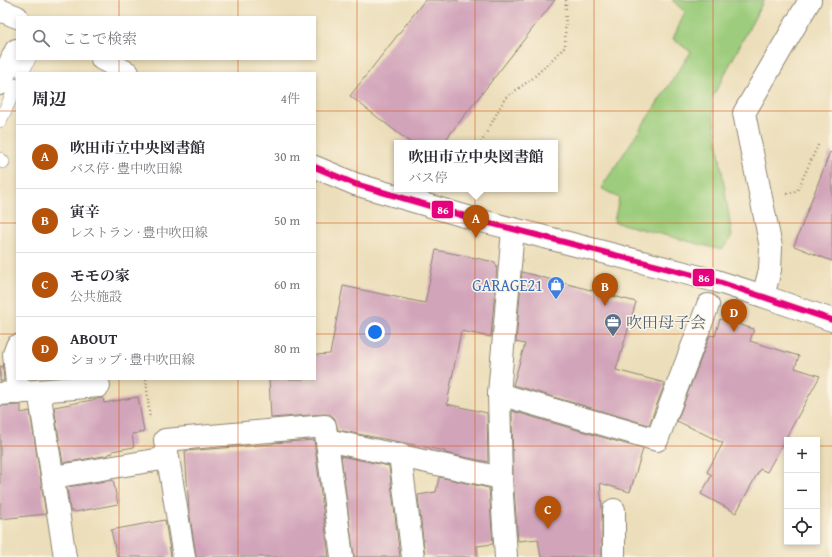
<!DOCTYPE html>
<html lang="ja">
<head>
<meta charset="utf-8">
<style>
  :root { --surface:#fff; --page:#f7f7f7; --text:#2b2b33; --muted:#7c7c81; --line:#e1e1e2; --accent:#b45309 }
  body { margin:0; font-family:"Gentium Book Plus","Noto Serif JP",serif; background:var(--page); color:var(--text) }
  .controls { position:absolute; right:12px; bottom:12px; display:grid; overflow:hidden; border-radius:0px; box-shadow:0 2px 6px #0003 }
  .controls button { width:36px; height:36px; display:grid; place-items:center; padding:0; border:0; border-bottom:1px solid var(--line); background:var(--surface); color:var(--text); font:20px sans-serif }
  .you { position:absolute; left:375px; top:332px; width:14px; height:14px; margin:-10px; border:3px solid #fff; border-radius:50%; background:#1a73e8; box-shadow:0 0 0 6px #1a73e833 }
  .badge { display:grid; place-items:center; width:26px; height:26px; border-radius:50%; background:var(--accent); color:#fff; font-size:13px; font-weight:700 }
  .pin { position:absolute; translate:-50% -33px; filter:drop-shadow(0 1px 2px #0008) }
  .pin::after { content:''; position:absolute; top:21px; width:14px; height:12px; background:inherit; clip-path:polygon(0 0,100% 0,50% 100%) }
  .popup { position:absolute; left:394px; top:140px; width:164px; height:52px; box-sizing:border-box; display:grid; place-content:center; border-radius:0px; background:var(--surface); filter:drop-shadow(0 1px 3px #0005); font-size:13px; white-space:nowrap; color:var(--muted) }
  .popup b { font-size:15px; color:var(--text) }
  .popup::after { content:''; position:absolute; left:50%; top:100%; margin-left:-8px; border:8px solid transparent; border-top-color:var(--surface) }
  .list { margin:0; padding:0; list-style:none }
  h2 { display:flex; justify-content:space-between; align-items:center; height:52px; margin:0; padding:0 16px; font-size:17px }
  h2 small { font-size:13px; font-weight:400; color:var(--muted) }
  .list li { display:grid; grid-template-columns:26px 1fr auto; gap:12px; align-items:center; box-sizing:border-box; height:64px; padding:0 16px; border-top:1px solid var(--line) }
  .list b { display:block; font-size:15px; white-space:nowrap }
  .list p { margin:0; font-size:13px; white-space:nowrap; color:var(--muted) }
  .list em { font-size:13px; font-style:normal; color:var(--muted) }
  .icon { flex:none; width:22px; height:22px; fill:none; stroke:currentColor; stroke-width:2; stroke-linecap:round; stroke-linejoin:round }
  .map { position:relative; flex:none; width:832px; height:557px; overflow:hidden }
  .search { position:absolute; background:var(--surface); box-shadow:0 2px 6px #0003; left:16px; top:16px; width:300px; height:44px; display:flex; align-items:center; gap:10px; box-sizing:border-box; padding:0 14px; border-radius:0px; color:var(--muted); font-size:15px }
  .panel { position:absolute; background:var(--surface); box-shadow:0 2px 6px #0003; left:16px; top:72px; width:300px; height:308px; border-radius:0px }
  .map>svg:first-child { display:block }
</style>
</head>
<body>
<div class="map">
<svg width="832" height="557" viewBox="0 0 832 557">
  <rect width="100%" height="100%" fill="#fcf5e5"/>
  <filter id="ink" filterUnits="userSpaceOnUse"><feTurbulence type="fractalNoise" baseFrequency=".025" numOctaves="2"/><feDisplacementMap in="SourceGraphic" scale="8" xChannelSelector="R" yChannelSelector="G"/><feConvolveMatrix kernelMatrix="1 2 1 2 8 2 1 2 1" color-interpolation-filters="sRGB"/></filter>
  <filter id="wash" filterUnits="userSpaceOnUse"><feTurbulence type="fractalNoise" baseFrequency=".012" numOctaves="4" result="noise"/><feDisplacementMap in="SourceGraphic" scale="16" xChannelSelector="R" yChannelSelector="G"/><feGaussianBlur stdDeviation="0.9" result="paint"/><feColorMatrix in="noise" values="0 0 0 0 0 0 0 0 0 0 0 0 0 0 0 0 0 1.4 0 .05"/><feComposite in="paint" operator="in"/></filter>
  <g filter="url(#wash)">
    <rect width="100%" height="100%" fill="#ecdeba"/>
    <path fill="#9ccc7b" stroke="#647c53" d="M 672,0 L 764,0 L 711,100 L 732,236 L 722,250 L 614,222 L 619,198 L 601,188 L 691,52 L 673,39 L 685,12 Z"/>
    <g id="blocks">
      <g fill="#d2a4ba">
        <path d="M 425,0 L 555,0 L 443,143 L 411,143 L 350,96 Z"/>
        <path d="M 830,152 L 832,153 L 832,261 L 794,246 Z"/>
        <path d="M 436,250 L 495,262 L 495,264 L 497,265 L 491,337 L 461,331 L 447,404 L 487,413 L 488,462 L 445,453 L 445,451 L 338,430 L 335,419 L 330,414 L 324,414 L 271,418 L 269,379 L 315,379 L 315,355 L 330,354 L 343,286 L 425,303 Z"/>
        <path d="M 522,272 L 636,302 L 616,370 L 665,383 L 649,425 L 513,385 L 525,344 L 516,342 Z"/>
        <path d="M 720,319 L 754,329 L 750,341 L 799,356 L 795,368 L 820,376 L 767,472 L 760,469 L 736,513 L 701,494 L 712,475 L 707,472 L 723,443 L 677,421 L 710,335 L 715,336 Z"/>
        <path d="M 3,366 L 4,381 L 0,381 L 0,367 Z"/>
        <path d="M 138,397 L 144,432 L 132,434 L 134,447 L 112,451 L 113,453 L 108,454 L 109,455 L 63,463 L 54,407 L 103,398 L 104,403 Z"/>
        <path d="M 21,405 L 21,413 L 30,411 L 46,514 L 0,519 L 0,406 Z"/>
        <path d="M 512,411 L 643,449 L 630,492 L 600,483 L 602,507 L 602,557 L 541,557 L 538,539 L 518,541 L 513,477 Z"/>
        <path d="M 314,440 L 329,557 L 196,557 L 189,510 L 185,451 L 273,444 L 273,443 Z"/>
        <path d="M 341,456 L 389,466 L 400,557 L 354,557 Z"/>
        <path d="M 439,477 L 489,488 L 493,544 L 477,546 L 478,557 L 425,557 L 418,495 L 436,492 Z"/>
        <path d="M 113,480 L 118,504 L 75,512 L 74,511 L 70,511 L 67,487 Z"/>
        <path d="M 165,520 L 171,557 L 117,557 L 111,530 Z"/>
      </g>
    </g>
  </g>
  <g filter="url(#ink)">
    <use href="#blocks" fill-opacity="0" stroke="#8c8472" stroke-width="1"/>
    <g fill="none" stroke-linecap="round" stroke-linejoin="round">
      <defs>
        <g id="lane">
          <path d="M 22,73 L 29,59"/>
          <path d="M 0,121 L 17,85"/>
          <path d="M 0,159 L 3,162"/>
        </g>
        <g id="street">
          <path d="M 0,84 L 16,50"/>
          <path d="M 17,346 L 14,354 L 18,393"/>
          <path d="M 39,391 L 65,557"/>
          <path d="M 0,394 L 99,386"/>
          <path d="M 499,394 L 657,440 L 708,305"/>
          <path d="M 327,440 L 501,478"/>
          <path d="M 400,455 L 413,557"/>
          <path d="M 168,458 L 165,440 L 325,426 L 342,557"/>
          <path d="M 53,477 L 168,458 L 184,557"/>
          <path d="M 614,510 L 614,557"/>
          <path d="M 506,557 L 501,478 L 499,394 L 513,230"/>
        </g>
        <g id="secondary">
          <path d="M 0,10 L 17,17"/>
          <path d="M 102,59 L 128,73"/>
          <path d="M 315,167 L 355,184 L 478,220 L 716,281 L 763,296 L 832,320"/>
          <path d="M 763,296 L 770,270 L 771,247 L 744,113 L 810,0"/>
        </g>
      </defs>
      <use href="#lane" stroke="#8c8472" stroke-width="14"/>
      <use href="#street" stroke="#8c8472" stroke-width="24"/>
      <use href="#secondary" stroke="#8c8472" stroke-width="24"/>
      <g stroke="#8c8472" stroke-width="2.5" stroke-dasharray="1 3" stroke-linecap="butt">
        <path d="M 481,143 L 505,98 L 533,78 L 565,47 L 566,0"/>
        <path d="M 787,194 L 797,191 L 819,143"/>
        <path d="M 146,379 L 150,419"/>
      </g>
      <use href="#lane" stroke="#fff" stroke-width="13"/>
      <use href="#street" stroke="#fff" stroke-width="22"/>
      <use href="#secondary" stroke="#fff" stroke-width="22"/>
      <defs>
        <path id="bus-1" d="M 315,167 L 355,184 L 478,220 L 716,281 L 832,320"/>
      </defs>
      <use href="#bus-1" stroke="#fcf5e5" stroke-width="9"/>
      <use href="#bus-1" stroke="#e5007d" stroke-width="6"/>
    </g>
  </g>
  <path fill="none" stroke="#d5540f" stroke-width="1" stroke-opacity="0.55" d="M 119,0 L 119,17M 238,0 L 238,17M 357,0 L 357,557M 475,0 L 475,557M 594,0 L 594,557M 713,0 L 713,557M 119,59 L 119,73M 238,59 L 238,73M 0,111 L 17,111M 315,111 L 832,111M 0,223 L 17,223M 315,223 L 832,223M 0,334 L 17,334M 315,334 L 832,334M 119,379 L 119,557M 238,379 L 238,557M 0,446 L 787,446M 817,446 L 832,446"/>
  <defs>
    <symbol id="shop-pin" viewBox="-11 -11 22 30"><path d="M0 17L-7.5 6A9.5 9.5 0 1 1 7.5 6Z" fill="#3f7fe0" stroke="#fcf5e5"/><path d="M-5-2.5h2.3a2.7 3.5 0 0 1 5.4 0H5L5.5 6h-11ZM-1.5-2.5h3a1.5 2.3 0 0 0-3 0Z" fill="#fff"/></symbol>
    <symbol id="office-pin" viewBox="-11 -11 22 30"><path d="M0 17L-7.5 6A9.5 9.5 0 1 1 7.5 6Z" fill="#5c6f8a" stroke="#fcf5e5"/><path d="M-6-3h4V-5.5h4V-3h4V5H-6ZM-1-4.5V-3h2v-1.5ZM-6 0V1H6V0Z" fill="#fff"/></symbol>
  </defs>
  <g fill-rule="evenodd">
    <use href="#shop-pin" x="546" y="275" width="20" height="27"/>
    <use href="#office-pin" x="603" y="312" width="20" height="27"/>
  </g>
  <g text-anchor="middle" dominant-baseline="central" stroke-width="3" stroke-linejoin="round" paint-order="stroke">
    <g font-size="16" fill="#366cbe" stroke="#fcf5e5" text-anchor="end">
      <text x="543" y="285">GARAGE21</text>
    </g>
    <g font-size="16" fill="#4e5e75" stroke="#fcf5e5" text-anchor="start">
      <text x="626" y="322">吹田母子会</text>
    </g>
  </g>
  <g stroke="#fcf5e5" stroke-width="1.5">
    <rect x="431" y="200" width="23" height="19" rx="4" fill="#e5007d"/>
    <rect x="692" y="268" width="23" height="19" rx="4" fill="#e5007d"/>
  </g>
  <g font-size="11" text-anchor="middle" font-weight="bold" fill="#fff">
    <text x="443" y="214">86</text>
    <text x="704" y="282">86</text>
  </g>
</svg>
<div class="controls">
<button>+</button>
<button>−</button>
<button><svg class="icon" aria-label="locate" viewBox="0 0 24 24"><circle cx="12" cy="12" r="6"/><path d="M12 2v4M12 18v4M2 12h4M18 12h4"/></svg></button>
</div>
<div class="you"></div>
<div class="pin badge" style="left:476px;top:238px">A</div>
<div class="popup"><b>吹田市立中央図書館</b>バス停</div>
<div class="pin badge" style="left:605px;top:306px">B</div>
<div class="pin badge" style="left:548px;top:529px">C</div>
<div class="pin badge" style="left:734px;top:332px">D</div>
<div class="search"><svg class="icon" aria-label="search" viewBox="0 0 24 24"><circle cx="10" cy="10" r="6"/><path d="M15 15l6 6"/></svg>ここで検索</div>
<section class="panel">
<h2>周辺<small>4件</small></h2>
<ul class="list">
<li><span class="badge">A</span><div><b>吹田市立中央図書館</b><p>バス停 · 豊中吹田線</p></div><em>30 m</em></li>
<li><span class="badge">B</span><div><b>寅辛</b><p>レストラン · 豊中吹田線</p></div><em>50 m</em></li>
<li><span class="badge">C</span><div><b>モモの家</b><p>公共施設</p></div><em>60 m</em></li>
<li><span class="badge">D</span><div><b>ABOUT</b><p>ショップ · 豊中吹田線</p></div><em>80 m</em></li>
</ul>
</section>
</div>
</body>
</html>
